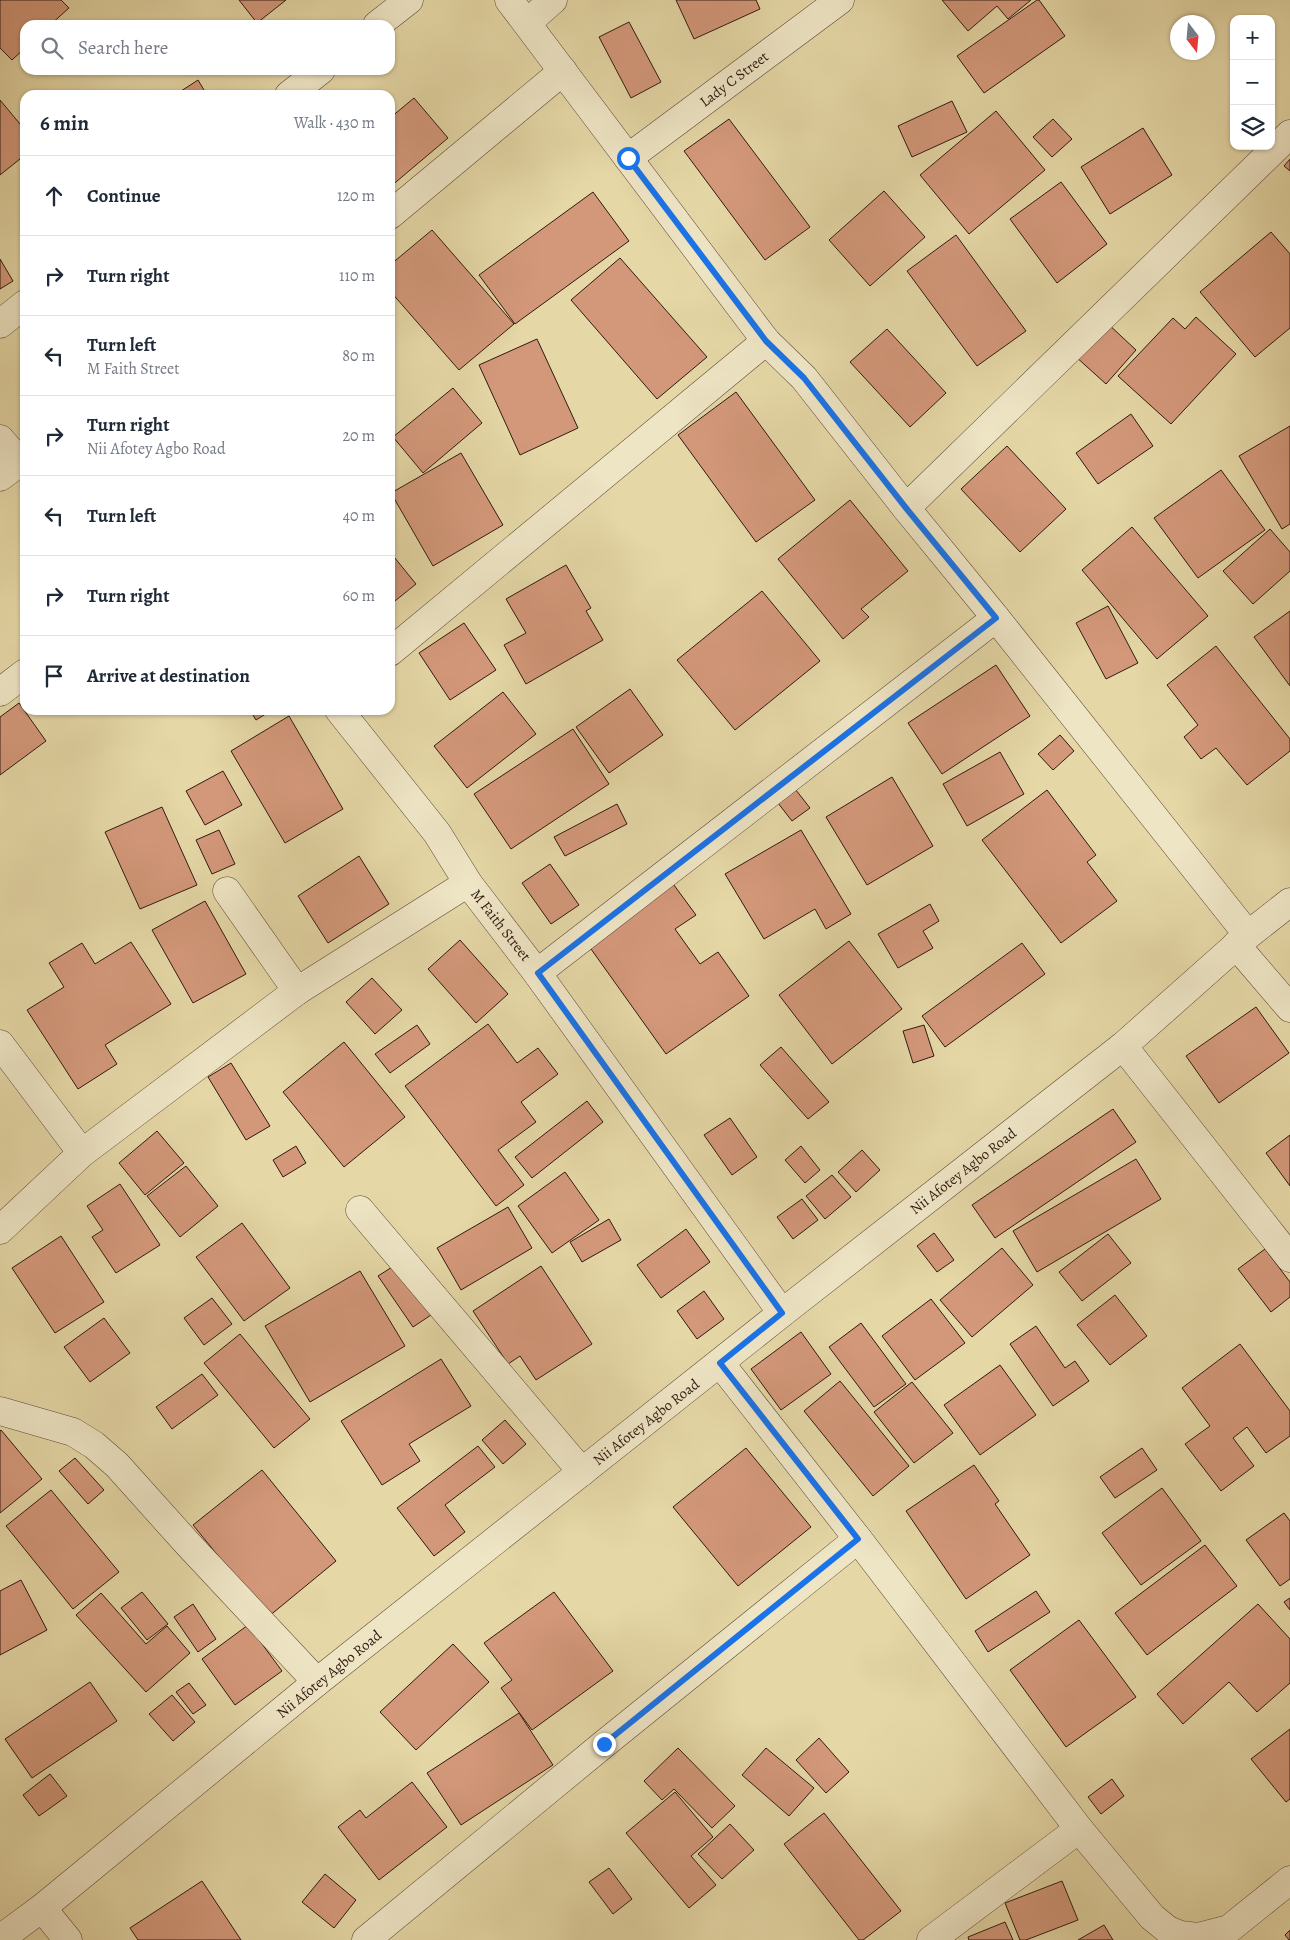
<!DOCTYPE html>
<html lang="en">
<head>
<meta charset="utf-8">
<style>
  :root { --surface:#fff; --page:#f2f2f3; --text:#1f2937; --muted:#747a83; --line:#e0e1e3 }
  body { margin:0; font-family:Alegreya,serif; background:var(--page); color:var(--text) }
  .controls { position:absolute; right:15px; top:15px; display:grid; overflow:hidden; border-radius:10px; box-shadow:0 1px 4px #0004 }
  .controls button { width:45px; height:45px; display:grid; place-items:center; padding:0; border:0; border-bottom:1px solid var(--line); background:var(--surface); color:var(--text); font:25px sans-serif }
  .compass { position:absolute; left:1170px; top:15px; width:45px; height:45px; border-radius:50%; background:var(--surface); box-shadow:0 1px 4px #0004; rotate:164deg }
  .stop { position:absolute; width:15px; height:15px; margin:-11px; border:4px solid #1a73e8; border-radius:50%; background:#fff }
  .stop.end { background:#1a73e8; border-color:#fff; box-shadow:0 1px 5px #0008 }
  .list { margin:0; padding:0; list-style:none }
  h2 { display:flex; justify-content:space-between; align-items:center; height:65px; margin:0; padding:0 20px; font-size:21px }
  h2 small { font-size:16px; font-weight:400; color:var(--muted) }
  .list li { display:grid; grid-template-columns:32px 1fr auto; gap:15px; align-items:center; box-sizing:border-box; height:80px; padding:0 20px; border-top:1px solid var(--line) }
  .list b { display:block; font-size:19px; white-space:nowrap }
  .list p { margin:0; font-size:16px; white-space:nowrap; color:var(--muted) }
  .list em { font-size:16px; font-style:normal; color:var(--muted) }
  .icon { flex:none; width:28px; height:28px; fill:none; stroke:currentColor; stroke-width:2; stroke-linecap:round; stroke-linejoin:round }
  .map { position:relative; flex:none; width:1290px; height:1940px; overflow:hidden }
  .search { position:absolute; background:var(--surface); box-shadow:0 1px 4px #0004; left:20px; top:20px; width:375px; height:55px; display:flex; align-items:center; gap:12px; box-sizing:border-box; padding:0 18px; border-radius:15px; color:var(--muted); font-size:19px }
  .panel { position:absolute; background:var(--surface); box-shadow:0 1px 4px #0004; left:20px; top:90px; width:375px; height:625px; border-radius:15px }
  .map>svg:first-child { display:block }
</style>
</head>
<body>
<div class="map">
<svg width="1290" height="1940" viewBox="0 0 1290 1940">
  <rect width="100%" height="100%" fill="#e5d7a6"/>
  <filter id="stains"><feTurbulence type="fractalNoise" baseFrequency=".004" numOctaves="4"/><feColorMatrix values="0 0 0 0 .2 0 0 0 0 .09 0 0 0 0 .02 0 0 0 .5 -.17"/></filter>
  <radialGradient id="worn" r=".72"><stop offset=".6" stop-color="#630" stop-opacity="0"/><stop offset="1" stop-color="#630" stop-opacity=".3"/></radialGradient>
  <g fill="#d3987a" stroke="#311911">
    <path d="M 0,0 L 61,0 L 69,8 L 50,25 L 25,25 L 25,48 L 12,60 L 0,48 Z"/>
    <path d="M 239,0 L 286,0 L 257,23 Z"/>
    <path d="M 676,0 L 756,0 L 760,9 L 694,39 Z"/>
    <path d="M 942,0 L 1031,0 L 1008,19 L 997,6 L 968,31 Z"/>
    <path d="M 1037,0 L 1039,0 L 1065,36 L 984,93 L 957,56 Z"/>
    <path d="M 629,22 L 661,82 L 631,98 L 599,37 Z"/>
    <path d="M 198,80 L 207,95 L 175,95 Z"/>
    <path d="M 414,98 L 448,138 L 390,187 L 390,118 Z"/>
    <path d="M 0,100 L 25,130 L 25,155 L 0,175 Z"/>
    <path d="M 952,101 L 967,132 L 912,157 L 898,126 Z"/>
    <path d="M 996,111 L 1045,170 L 969,234 L 920,175 Z"/>
    <path d="M 729,119 L 810,227 L 765,260 L 684,151 Z"/>
    <path d="M 1053,119 L 1072,139 L 1052,157 L 1033,137 Z"/>
    <path d="M 1143,128 L 1172,175 L 1110,214 L 1081,167 Z"/>
    <path d="M 1290,159 L 1290,171 L 1284,166 Z"/>
    <path d="M 1061,182 L 1107,244 L 1057,283 L 1010,219 Z"/>
    <path d="M 884,191 L 925,237 L 870,286 L 829,240 Z"/>
    <path d="M 593,192 L 629,241 L 515,324 L 479,275 Z"/>
    <path d="M 432,230 L 514,324 L 459,370 L 390,291 L 390,265 Z"/>
    <path d="M 1271,232 L 1290,254 L 1290,328 L 1255,357 L 1200,292 Z"/>
    <path d="M 956,235 L 1026,331 L 977,366 L 907,271 Z"/>
    <path d="M 620,258 L 707,357 L 657,399 L 571,300 Z"/>
    <path d="M 0,259 L 13,281 L 0,289 Z"/>
    <path d="M 1196,317 L 1236,354 L 1171,424 L 1118,376 L 1173,318 L 1185,329 Z"/>
    <path d="M 1106,322 L 1136,350 L 1106,384 L 1075,356 Z"/>
    <path d="M 887,329 L 946,393 L 910,427 L 850,362 Z"/>
    <path d="M 537,339 L 578,428 L 520,455 L 479,365 Z"/>
    <path d="M 453,388 L 482,423 L 423,473 L 393,437 Z"/>
    <path d="M 736,392 L 815,500 L 756,542 L 678,435 Z"/>
    <path d="M 1131,414 L 1153,446 L 1098,484 L 1076,453 Z"/>
    <path d="M 1290,426 L 1290,524 L 1282,529 L 1239,456 Z"/>
    <path d="M 1007,446 L 1066,509 L 1020,552 L 961,489 Z"/>
    <path d="M 461,453 L 503,525 L 433,566 L 391,493 Z"/>
    <path d="M 1221,470 L 1265,530 L 1198,578 L 1154,518 Z"/>
    <path d="M 850,500 L 908,571 L 861,609 L 869,617 L 843,639 L 778,559 Z"/>
    <path d="M 1132,527 L 1208,616 L 1157,659 L 1082,570 Z"/>
    <path d="M 1270,529 L 1290,552 L 1290,571 L 1253,604 L 1223,571 Z"/>
    <path d="M 390,552 L 416,584 L 390,605 Z"/>
    <path d="M 566,565 L 591,608 L 586,611 L 603,640 L 526,684 L 504,645 L 526,633 L 506,599 Z"/>
    <path d="M 762,591 L 820,661 L 735,730 L 677,660 Z"/>
    <path d="M 1108,606 L 1138,663 L 1106,679 L 1076,623 Z"/>
    <path d="M 1290,611 L 1290,686 L 1254,637 Z"/>
    <path d="M 464,623 L 496,670 L 450,700 L 419,653 Z"/>
    <path d="M 1216,646 L 1290,739 L 1290,751 L 1247,785 L 1216,748 L 1201,759 L 1184,737 L 1198,725 L 1167,685 Z"/>
    <path d="M 996,665 L 1030,716 L 942,774 L 908,723 Z"/>
    <path d="M 630,689 L 663,735 L 609,773 L 576,727 Z"/>
    <path d="M 503,692 L 536,734 L 467,788 L 434,746 Z"/>
    <path d="M 19,703 L 46,741 L 0,775 L 0,717 Z"/>
    <path d="M 250,710 L 272,710 L 256,720 Z"/>
    <path d="M 289,716 L 343,809 L 285,843 L 231,751 Z"/>
    <path d="M 573,729 L 609,784 L 511,849 L 474,794 Z"/>
    <path d="M 1060,735 L 1074,751 L 1053,770 L 1038,754 Z"/>
    <path d="M 1000,752 L 1024,794 L 967,826 L 943,784 Z"/>
    <path d="M 223,771 L 242,805 L 205,825 L 186,791 Z"/>
    <path d="M 785,776 L 810,808 L 792,821 L 767,789 Z"/>
    <path d="M 892,777 L 933,846 L 867,885 L 826,817 Z"/>
    <path d="M 1047,790 L 1096,855 L 1087,862 L 1117,901 L 1061,943 L 982,840 Z"/>
    <path d="M 617,804 L 627,824 L 565,856 L 554,837 Z"/>
    <path d="M 162,807 L 197,885 L 140,909 L 105,832 Z"/>
    <path d="M 219,830 L 235,864 L 212,874 L 196,840 Z"/>
    <path d="M 801,830 L 851,914 L 826,929 L 815,909 L 764,939 L 725,874 Z"/>
    <path d="M 359,856 L 389,904 L 328,943 L 298,896 Z"/>
    <path d="M 550,864 L 579,905 L 551,924 L 522,883 Z"/>
    <path d="M 671,881 L 696,915 L 675,929 L 700,964 L 718,952 L 749,996 L 666,1054 L 586,942 Z"/>
    <path d="M 205,901 L 246,974 L 193,1003 L 152,930 Z"/>
    <path d="M 930,904 L 939,921 L 923,931 L 933,948 L 898,968 L 878,934 Z"/>
    <path d="M 460,940 L 508,994 L 476,1023 L 428,969 Z"/>
    <path d="M 849,941 L 902,1009 L 832,1064 L 779,995 Z"/>
    <path d="M 131,942 L 171,1004 L 105,1045 L 117,1064 L 78,1089 L 27,1010 L 64,987 L 49,963 L 82,943 L 95,964 Z"/>
    <path d="M 1022,943 L 1045,974 L 945,1047 L 922,1016 Z"/>
    <path d="M 372,978 L 402,1010 L 375,1034 L 346,1002 Z"/>
    <path d="M 1256,1007 L 1289,1053 L 1219,1103 L 1186,1056 Z"/>
    <path d="M 488,1024 L 517,1063 L 538,1048 L 558,1074 L 521,1102 L 536,1122 L 498,1150 L 524,1185 L 496,1206 L 405,1086 Z"/>
    <path d="M 417,1025 L 430,1044 L 390,1073 L 375,1054 Z"/>
    <path d="M 924,1025 L 934,1056 L 913,1063 L 903,1031 Z"/>
    <path d="M 344,1042 L 405,1117 L 344,1167 L 283,1092 Z"/>
    <path d="M 781,1047 L 829,1102 L 808,1119 L 760,1065 Z"/>
    <path d="M 231,1063 L 270,1126 L 246,1140 L 208,1077 Z"/>
    <path d="M 587,1101 L 603,1122 L 532,1178 L 515,1157 Z"/>
    <path d="M 1113,1109 L 1136,1142 L 995,1238 L 972,1205 Z"/>
    <path d="M 730,1118 L 757,1157 L 732,1175 L 704,1135 Z"/>
    <path d="M 157,1131 L 184,1163 L 145,1195 L 119,1163 Z"/>
    <path d="M 1290,1135 L 1290,1186 L 1266,1153 Z"/>
    <path d="M 296,1146 L 306,1163 L 283,1177 L 273,1160 Z"/>
    <path d="M 801,1146 L 820,1170 L 805,1183 L 785,1160 Z"/>
    <path d="M 862,1150 L 880,1170 L 856,1192 L 838,1172 Z"/>
    <path d="M 1136,1159 L 1161,1199 L 1037,1272 L 1013,1231 Z"/>
    <path d="M 186,1166 L 218,1206 L 180,1237 L 147,1196 Z"/>
    <path d="M 565,1172 L 599,1220 L 552,1253 L 518,1206 Z"/>
    <path d="M 832,1175 L 851,1197 L 825,1219 L 806,1196 Z"/>
    <path d="M 120,1184 L 160,1245 L 116,1273 L 92,1237 L 103,1230 L 87,1206 Z"/>
    <path d="M 802,1199 L 818,1220 L 793,1239 L 777,1217 Z"/>
    <path d="M 508,1207 L 532,1248 L 461,1290 L 437,1248 Z"/>
    <path d="M 609,1219 L 621,1240 L 582,1262 L 570,1242 Z"/>
    <path d="M 242,1223 L 290,1288 L 244,1321 L 196,1257 Z"/>
    <path d="M 686,1229 L 710,1262 L 661,1298 L 637,1265 Z"/>
    <path d="M 934,1233 L 954,1260 L 937,1272 L 917,1246 Z"/>
    <path d="M 1108,1234 L 1131,1263 L 1082,1301 L 1059,1272 Z"/>
    <path d="M 61,1236 L 104,1302 L 55,1333 L 12,1268 Z"/>
    <path d="M 1002,1248 L 1033,1285 L 972,1337 L 940,1300 Z"/>
    <path d="M 1265,1249 L 1290,1282 L 1290,1297 L 1271,1312 L 1238,1269 Z"/>
    <path d="M 400,1262 L 434,1313 L 413,1327 L 378,1276 Z"/>
    <path d="M 541,1266 L 592,1344 L 536,1380 L 520,1356 L 508,1364 L 473,1311 Z"/>
    <path d="M 360,1271 L 405,1346 L 310,1402 L 265,1326 Z"/>
    <path d="M 704,1291 L 724,1319 L 697,1339 L 677,1311 Z"/>
    <path d="M 1115,1295 L 1147,1336 L 1110,1365 L 1077,1325 Z"/>
    <path d="M 212,1298 L 232,1324 L 204,1345 L 184,1318 Z"/>
    <path d="M 931,1299 L 965,1343 L 915,1380 L 882,1336 Z"/>
    <path d="M 104,1318 L 130,1353 L 90,1382 L 64,1347 Z"/>
    <path d="M 861,1323 L 906,1384 L 874,1407 L 829,1347 Z"/>
    <path d="M 1036,1326 L 1065,1368 L 1075,1361 L 1089,1381 L 1053,1406 L 1010,1344 Z"/>
    <path d="M 801,1332 L 831,1374 L 781,1410 L 751,1369 Z"/>
    <path d="M 240,1334 L 310,1419 L 274,1448 L 204,1363 Z"/>
    <path d="M 1240,1344 L 1290,1411 L 1290,1436 L 1266,1453 L 1247,1427 L 1233,1438 L 1254,1466 L 1221,1491 L 1185,1444 L 1210,1426 L 1182,1388 Z"/>
    <path d="M 441,1359 L 471,1406 L 409,1444 L 420,1461 L 382,1485 L 341,1421 Z"/>
    <path d="M 1000,1365 L 1036,1415 L 980,1455 L 944,1405 Z"/>
    <path d="M 202,1374 L 218,1395 L 172,1429 L 156,1407 Z"/>
    <path d="M 840,1381 L 909,1466 L 873,1496 L 804,1411 Z"/>
    <path d="M 912,1382 L 953,1433 L 914,1463 L 874,1412 Z"/>
    <path d="M 505,1420 L 526,1444 L 503,1464 L 482,1440 Z"/>
    <path d="M 1,1430 L 42,1479 L 0,1513 L 0,1431 Z"/>
    <path d="M 478,1446 L 495,1467 L 445,1505 L 465,1532 L 434,1556 L 397,1508 Z"/>
    <path d="M 746,1448 L 811,1527 L 738,1586 L 673,1507 Z"/>
    <path d="M 1142,1448 L 1157,1470 L 1115,1498 L 1100,1477 Z"/>
    <path d="M 75,1458 L 104,1490 L 88,1504 L 59,1471 Z"/>
    <path d="M 974,1465 L 999,1501 L 995,1504 L 1030,1555 L 966,1599 L 906,1511 Z"/>
    <path d="M 262,1470 L 336,1561 L 268,1617 L 193,1525 Z"/>
    <path d="M 1162,1488 L 1201,1541 L 1141,1585 L 1102,1533 Z"/>
    <path d="M 51,1490 L 119,1572 L 73,1609 L 6,1526 Z"/>
    <path d="M 1284,1513 L 1290,1521 L 1290,1579 L 1280,1586 L 1246,1540 Z"/>
    <path d="M 1205,1545 L 1237,1586 L 1147,1655 L 1115,1613 Z"/>
    <path d="M 21,1580 L 47,1630 L 0,1655 L 0,1591 Z"/>
    <path d="M 1036,1591 L 1050,1612 L 988,1652 L 975,1631 Z"/>
    <path d="M 142,1592 L 168,1624 L 147,1640 L 121,1608 Z"/>
    <path d="M 554,1592 L 613,1671 L 532,1730 L 501,1688 L 512,1680 L 484,1643 Z"/>
    <path d="M 101,1593 L 146,1644 L 167,1626 L 190,1653 L 146,1692 L 76,1615 Z"/>
    <path d="M 1290,1598 L 1290,1610 L 1284,1602 Z"/>
    <path d="M 193,1604 L 216,1639 L 198,1652 L 174,1617 Z"/>
    <path d="M 1258,1604 L 1290,1639 L 1290,1683 L 1257,1712 L 1229,1682 L 1183,1724 L 1157,1694 Z"/>
    <path d="M 1079,1620 L 1136,1697 L 1066,1747 L 1010,1670 Z"/>
    <path d="M 248,1625 L 282,1671 L 235,1705 L 202,1659 Z"/>
    <path d="M 453,1644 L 489,1682 L 416,1750 L 380,1712 Z"/>
    <path d="M 90,1682 L 117,1721 L 32,1778 L 5,1739 Z"/>
    <path d="M 189,1683 L 206,1705 L 193,1714 L 176,1692 Z"/>
    <path d="M 172,1695 L 195,1722 L 173,1741 L 149,1714 Z"/>
    <path d="M 519,1713 L 553,1765 L 461,1825 L 427,1773 Z"/>
    <path d="M 1290,1729 L 1290,1799 L 1286,1802 L 1251,1759 Z"/>
    <path d="M 819,1738 L 849,1772 L 826,1793 L 796,1760 Z"/>
    <path d="M 678,1748 L 735,1806 L 712,1828 L 674,1789 L 662,1800 L 644,1781 Z"/>
    <path d="M 766,1748 L 814,1788 L 789,1816 L 742,1775 Z"/>
    <path d="M 50,1774 L 67,1796 L 39,1816 L 23,1795 Z"/>
    <path d="M 1112,1779 L 1124,1796 L 1101,1814 L 1088,1797 Z"/>
    <path d="M 412,1782 L 447,1827 L 379,1880 L 338,1827 L 360,1810 L 366,1818 Z"/>
    <path d="M 675,1792 L 713,1837 L 691,1856 L 716,1885 L 689,1908 L 626,1833 Z"/>
    <path d="M 824,1813 L 901,1911 L 863,1940 L 859,1940 L 784,1844 Z"/>
    <path d="M 730,1824 L 754,1850 L 722,1879 L 698,1854 Z"/>
    <path d="M 609,1868 L 632,1899 L 613,1914 L 589,1882 Z"/>
    <path d="M 325,1874 L 356,1900 L 334,1928 L 302,1902 Z"/>
    <path d="M 202,1881 L 241,1940 L 138,1940 L 130,1928 Z"/>
    <path d="M 1062,1881 L 1078,1920 L 1026,1940 L 1020,1940 L 1005,1903 Z"/>
    <path d="M 1005,1922 L 1013,1940 L 969,1940 L 968,1937 Z"/>
    <path d="M 1104,1925 L 1113,1940 L 1078,1940 Z"/>
    <path d="M 1290,1930 L 1290,1940 L 1289,1940 L 1285,1935 Z"/>
  </g>
  <g fill="none" stroke-linecap="round" stroke-linejoin="round">
    <defs>
      <g id="minor">
        <path d="M 509,0 L 766,341 L 804,378 L 906,508 L 996,618 L 1248,935"/>
        <path d="M 527,23 L 553,0"/>
        <path d="M 377,25 L 409,0"/>
        <path d="M 289,95 L 321,70"/>
        <path d="M 628,158 L 840,0"/>
        <path d="M 390,215 L 563,71"/>
        <path d="M 0,324 L 25,304"/>
        <path d="M 0,439 L 20,462 L 25,464"/>
        <path d="M 0,477 L 20,462"/>
        <path d="M 906,508 L 1290,134"/>
        <path d="M 390,652 L 766,341"/>
        <path d="M 0,692 L 25,673"/>
        <path d="M 339,710 L 437,833 L 468,883 L 537,973 L 782,1313"/>
        <path d="M 227,891 L 297,991"/>
        <path d="M 1236,945 L 1290,1008"/>
        <path d="M 537,973 L 996,618"/>
        <path d="M 0,1044 L 82,1153"/>
        <path d="M 1123,1046 L 1290,1258"/>
        <path d="M 360,1210 L 582,1472"/>
        <path d="M 0,1230 L 82,1153 L 297,991 L 468,883"/>
        <path d="M 720,1363 L 858,1539 L 1079,1829 L 1152,1917 L 1168,1930 L 1180,1935 L 1198,1937 L 1229,1929 L 1290,1880"/>
        <path d="M 0,1411 L 73,1432 L 94,1445 L 117,1465 L 187,1543 L 317,1682"/>
        <path d="M 42,1908 L 68,1940"/>
        <path d="M 0,1939 L 42,1908 L 317,1682 L 782,1313 L 1123,1046 L 1248,935 L 1290,902"/>
        <path d="M 366,1940 L 604,1744 L 858,1539"/>
        <path d="M 931,1940 L 1079,1829"/>
      </g>
    </defs>
    <use href="#minor" stroke="#5e4836" stroke-width="29"/>
    <use href="#minor" stroke="#eee5c5" stroke-width="28"/>
  </g>
  <g fill="none" stroke-linecap="round" stroke-linejoin="round">
    <path stroke="#1a73e8" stroke-width="6" d="M 604,1744 L 858,1539 L 720,1363 L 782,1313 L 538,973 L 996,618 L 906,508 L 804,378 L 766,341 L 628,158"/>
  </g>
  <g text-anchor="middle" dominant-baseline="central" stroke-width="4" stroke-linejoin="round" paint-order="stroke">
    <g font-size="15" fill="#311911" stroke="#eee5c5">
      <text transform="translate(734 79) rotate(-37)">Lady C Street</text>
      <text transform="translate(501 925) rotate(52)">M Faith Street</text>
      <text transform="translate(963 1171) rotate(-38)">Nii Afotey Agbo Road</text>
      <text transform="translate(646 1422) rotate(-38)">Nii Afotey Agbo Road</text>
      <text transform="translate(329 1674) rotate(-39)">Nii Afotey Agbo Road</text>
    </g>
  </g>
  <rect width="100%" height="100%" filter="url(#stains)"/>
  <rect width="100%" height="100%" fill="url(#worn)"/>
</svg>
<div class="controls">
<button>+</button>
<button>−</button>
<button><svg class="icon" aria-label="layers" viewBox="0 0 24 24"><path d="M12 4l9 5-9 5-9-5zM3 14l9 5 9-5"/></svg></button>
</div>
<svg class="compass" viewBox="-18 -18 36 36"><path d="M0-13l5 13h-10z" fill="#e53935"/><path d="M0 13l5-13h-10z" fill="#747a83"/></svg>
<div class="stop" style="left:628px;top:158px"></div>
<div class="stop end" style="left:604px;top:1744px"></div>
<div class="search"><svg class="icon" aria-label="search" viewBox="0 0 24 24"><circle cx="10" cy="10" r="6"/><path d="M15 15l6 6"/></svg>Search here</div>
<section class="panel">
<h2>6 min<small>Walk · 430 m</small></h2>
<ul class="list">
<li><svg class="icon" aria-label="ahead" viewBox="0 0 24 24"><path d="M12 20V5M6 11l6-6 6 6"/></svg><div><b>Continue</b></div><em>120 m</em></li>
<li><svg class="icon" aria-label="right" viewBox="0 0 24 24"><path d="M7 20v-9h11M14 6l5 5-5 5"/></svg><div><b>Turn right</b></div><em>110 m</em></li>
<li><svg class="icon" aria-label="left" viewBox="0 0 24 24"><path d="M17 20v-9H6M10 6l-5 5 5 5"/></svg><div><b>Turn left</b><p>M Faith Street</p></div><em>80 m</em></li>
<li><svg class="icon" aria-label="right" viewBox="0 0 24 24"><path d="M7 20v-9h11M14 6l5 5-5 5"/></svg><div><b>Turn right</b><p>Nii Afotey Agbo Road</p></div><em>20 m</em></li>
<li><svg class="icon" aria-label="left" viewBox="0 0 24 24"><path d="M17 20v-9H6M10 6l-5 5 5 5"/></svg><div><b>Turn left</b></div><em>40 m</em></li>
<li><svg class="icon" aria-label="right" viewBox="0 0 24 24"><path d="M7 20v-9h11M14 6l5 5-5 5"/></svg><div><b>Turn right</b></div><em>60 m</em></li>
<li><svg class="icon" aria-label="arrive" viewBox="0 0 24 24"><path d="M6 21V4h12l-3 4 3 4H6"/></svg><div><b>Arrive at destination</b></div></li>
</ul>
</section>
</div>
</body>
</html>
